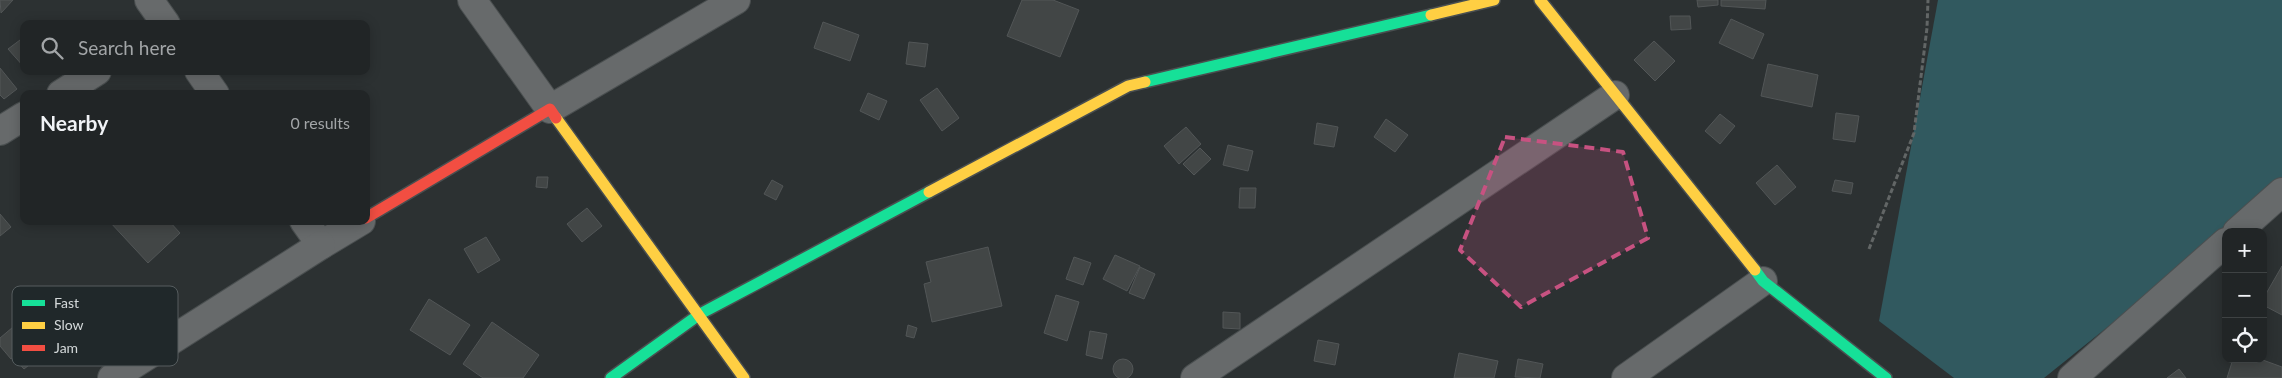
<!DOCTYPE html>
<html lang="en">
<head>
<meta charset="utf-8">
<style>
  :root { --surface:#212526; --page:#2d3132; --text:#f1f3f6; --muted:#a2a5a7; --line:#3e4243 }
  body { margin:0; font-family:Lato,sans-serif; background:var(--page); color:var(--text) }
  .controls { position:absolute; right:15px; bottom:15px; display:grid; overflow:hidden; border-radius:10px; box-shadow:0 2px 12px #0003 }
  .controls button { width:45px; height:45px; display:grid; place-items:center; padding:0; border:0; border-bottom:1px solid var(--line); background:var(--surface); color:var(--text); font:25px sans-serif }
  .list { margin:0; padding:0; list-style:none }
  h2 { display:flex; justify-content:space-between; align-items:center; height:65px; margin:0; padding:0 20px; font-size:21px }
  h2 small { font-size:16px; font-weight:400; color:var(--muted) }
  .icon { flex:none; width:28px; height:28px; fill:none; stroke:currentColor; stroke-width:2; stroke-linecap:round; stroke-linejoin:round }
  .map { position:relative; flex:none; width:2282px; height:378px; overflow:hidden }
  .search { position:absolute; background:var(--surface); box-shadow:0 2px 12px #0003; left:20px; top:20px; width:350px; height:55px; display:flex; align-items:center; gap:12px; box-sizing:border-box; padding:0 18px; border-radius:10px; color:var(--muted); font-size:19px }
  .panel { position:absolute; background:var(--surface); box-shadow:0 2px 12px #0003; left:20px; top:90px; width:350px; height:135px; border-radius:10px }
  .map>svg:first-child { display:block }
</style>
</head>
<body>
<div class="map">
<svg width="2282" height="378" viewBox="0 0 2282 378">
  <rect width="100%" height="100%" fill="#2c3132"/>
  <path fill="#31595f" d="M 1938,0 L 2282,0 L 2282,187 L 2044,378 L 1954,378 L 1879,321 Z"/>
  <g fill="#424646" stroke="#525657">
    <path d="M 0,0 L 13,0 L 1,13 Z"/>
    <path d="M 1022,0 L 1053,0 L 1079,10 L 1060,57 L 1007,36 Z"/>
    <path d="M 1697,0 L 1718,0 L 1718,5 L 1698,7 Z"/>
    <path d="M 1721,0 L 1766,0 L 1765,9 L 1721,6 Z"/>
    <path d="M 1670,16 L 1690,16 L 1691,29 L 1671,30 Z"/>
    <path d="M 1731,19 L 1764,34 L 1753,59 L 1719,43 Z"/>
    <path d="M 823,22 L 859,35 L 850,61 L 814,48 Z"/>
    <path d="M 24,37 L 24,67 L 8,49 Z"/>
    <path d="M 1654,41 L 1675,61 L 1655,81 L 1634,60 Z"/>
    <path d="M 909,42 L 928,44 L 925,67 L 906,64 Z"/>
    <path d="M 1768,64 L 1818,75 L 1812,107 L 1761,96 Z"/>
    <path d="M 0,68 L 17,89 L 4,99 L 0,95 Z"/>
    <path d="M 937,88 L 959,118 L 942,131 L 920,100 Z"/>
    <path d="M 868,93 L 887,101 L 879,120 L 860,111 Z"/>
    <path d="M 1836,113 L 1859,116 L 1855,142 L 1833,139 Z"/>
    <path d="M 1720,114 L 1735,126 L 1720,144 L 1705,131 Z"/>
    <path d="M 1386,119 L 1408,135 L 1395,152 L 1374,137 Z"/>
    <path d="M 1317,123 L 1338,127 L 1334,147 L 1314,144 Z"/>
    <path d="M 1186,127 L 1201,144 L 1179,164 L 1164,146 Z"/>
    <path d="M 1228,145 L 1253,151 L 1248,171 L 1223,165 Z"/>
    <path d="M 1200,148 L 1211,159 L 1194,175 L 1183,164 Z"/>
    <path d="M 1777,165 L 1796,187 L 1775,205 L 1756,183 Z"/>
    <path d="M 537,177 L 548,177 L 547,188 L 536,187 Z"/>
    <path d="M 772,180 L 783,186 L 776,200 L 764,194 Z"/>
    <path d="M 1835,180 L 1853,183 L 1851,194 L 1832,191 Z"/>
    <path d="M 1240,188 L 1256,188 L 1255,208 L 1239,208 Z"/>
    <path d="M 587,208 L 602,226 L 582,242 L 567,224 Z"/>
    <path d="M 0,214 L 11,227 L 0,236 Z"/>
    <path d="M 109,221 L 169,221 L 180,233 L 148,263 Z"/>
    <path d="M 486,237 L 500,260 L 478,273 L 464,249 Z"/>
    <path d="M 988,247 L 1002,306 L 932,322 L 924,284 L 931,282 L 926,262 Z"/>
    <path d="M 1115,255 L 1140,266 L 1127,291 L 1103,279 Z"/>
    <path d="M 1074,257 L 1091,263 L 1083,285 L 1066,279 Z"/>
    <path d="M 2282,266 L 2282,315 L 2263,305 L 2263,299 Z"/>
    <path d="M 1140,267 L 1155,274 L 1144,299 L 1129,293 Z"/>
    <path d="M 1056,295 L 1079,302 L 1067,341 L 1044,333 Z"/>
    <path d="M 429,299 L 470,325 L 450,355 L 410,330 Z"/>
    <path d="M 1223,312 L 1240,313 L 1240,329 L 1223,328 Z"/>
    <path d="M 19,322 L 35,340 L 11,359 L 0,346 L 0,338 Z"/>
    <path d="M 492,322 L 539,355 L 523,378 L 483,378 L 463,364 Z"/>
    <path d="M 908,325 L 917,328 L 914,338 L 906,336 Z"/>
    <path d="M 1090,331 L 1107,334 L 1102,359 L 1086,355 Z"/>
    <path d="M 1318,340 L 1339,344 L 1335,365 L 1314,361 Z"/>
    <path d="M 34,344 L 42,355 L 24,369 L 15,359 Z"/>
    <path d="M 1459,353 L 1498,361 L 1494,378 L 1454,378 Z"/>
    <circle cx="1123" cy="369" r="10"/>
    <path d="M 1518,359 L 1543,364 L 1540,378 L 1515,377 Z"/>
    <path d="M 2233,359 L 2260,359 L 2282,367 L 2282,378 L 2227,378 Z"/>
    <path d="M 2179,369 L 2186,378 L 2167,378 Z"/>
  </g>
  <g fill="none" stroke-linecap="round" stroke-linejoin="round">
    <defs>
      <g id="street">
        <path d="M 149,0 L 166,24"/>
        <path d="M 472,0 L 550,109 L 736,0"/>
        <path d="M 199,71 L 215,94"/>
        <path d="M 61,94 L 97,71"/>
        <path d="M 0,131 L 24,116"/>
        <path d="M 304,221 L 321,245 L 361,221"/>
        <path d="M 2237,232 L 2282,192"/>
        <path d="M 112,378 L 321,245"/>
        <path d="M 1195,378 L 1615,95"/>
        <path d="M 1626,378 L 1763,281"/>
        <path d="M 2072,378 L 2226,242"/>
      </g>
      <g id="fast">
        <path d="M 1145,82 L 1431,15"/>
        <path d="M 1755,270 L 1763,281 L 1886,378"/>
        <path d="M 611,378 L 700,314 L 929,192"/>
      </g>
      <g id="slow">
        <path d="M 1540,0 L 1755,270"/>
        <path d="M 1431,15 L 1494,0"/>
        <path d="M 556,118 L 744,378"/>
        <path d="M 929,192 L 1128,86 L 1145,82"/>
      </g>
      <path id="jam" d="M 366,218 L 550,109 L 556,118"/>
    </defs>
    <use href="#street" stroke="#4a4f50" stroke-width="30"/>
    <use href="#fast" stroke="#4a4f50" stroke-width="14"/>
    <use href="#slow" stroke="#4a4f50" stroke-width="14"/>
    <use href="#jam" stroke="#4a4f50" stroke-width="14"/>
    <path stroke="#626666" stroke-width="3" stroke-dasharray="5 2.5" stroke-linecap="butt" d="M 1869,249 L 1914,133 L 1927,28 L 1928,0"/>
    <use href="#street" stroke="#676a6b" stroke-width="28"/>
    <use href="#fast" stroke="#16e098" stroke-width="11"/>
    <use href="#slow" stroke="#ffcf43" stroke-width="11"/>
    <use href="#jam" stroke="#f24e42" stroke-width="11"/>
  </g>
  <path fill="#c75281" fill-opacity="0.2" stroke="#c75281" stroke-width="4" stroke-dasharray="10 6" stroke-linejoin="round" d="M 1505,137 L 1623,152 L 1648,238 L 1521,307 L 1460,250 Z"/>
  <rect x="12" y="286" width="166" height="80" rx="8" fill="#20282a" stroke="#565d5f" stroke-width="1"/>
  <rect x="22" y="300" width="23" height="6" fill="#16e098"/>
  <rect x="22" y="322" width="23" height="7" fill="#ffcf43"/>
  <rect x="22" y="345" width="23" height="6" fill="#f24e42"/>
  <g font-size="14" fill="#d4d9da">
    <text x="54" y="308">Fast</text>
    <text x="54" y="330">Slow</text>
    <text x="54" y="353">Jam</text>
  </g>
</svg>
<div class="controls">
<button>+</button>
<button>−</button>
<button><svg class="icon" aria-label="locate" viewBox="0 0 24 24"><circle cx="12" cy="12" r="6"/><path d="M12 2v4M12 18v4M2 12h4M18 12h4"/></svg></button>
</div>
<div class="search"><svg class="icon" aria-label="search" viewBox="0 0 24 24"><circle cx="10" cy="10" r="6"/><path d="M15 15l6 6"/></svg>Search here</div>
<section class="panel">
<h2>Nearby<small>0 results</small></h2>
<ul class="list">
</ul>
</section>
</div>
</body>
</html>
